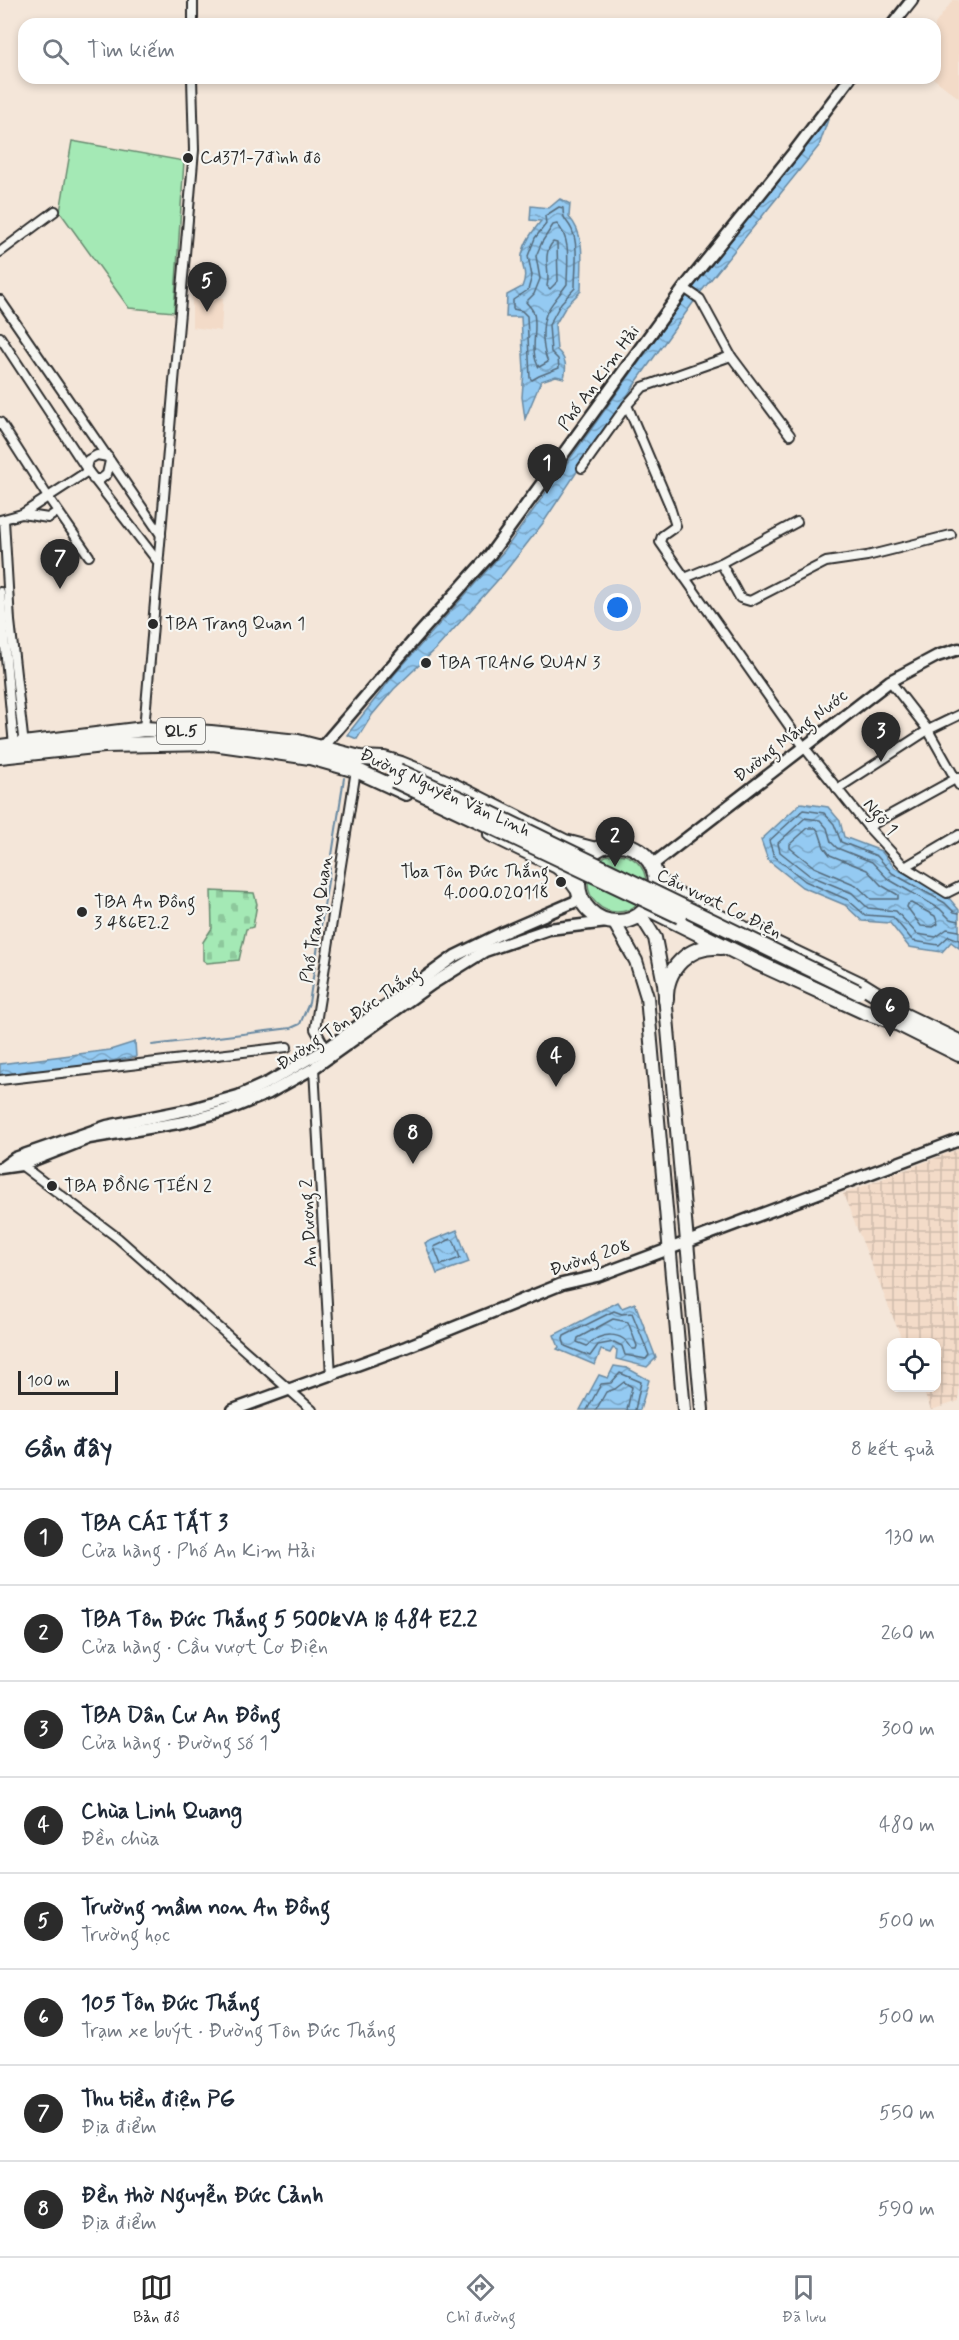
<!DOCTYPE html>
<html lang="vi">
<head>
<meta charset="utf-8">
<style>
  :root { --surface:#fff; --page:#f2f2f3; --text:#1f2937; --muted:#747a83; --line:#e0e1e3; --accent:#2b2b2b }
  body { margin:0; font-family:Mynerve,sans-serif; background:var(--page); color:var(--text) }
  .controls { position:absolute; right:18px; bottom:18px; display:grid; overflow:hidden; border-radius:12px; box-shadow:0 3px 9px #0003 }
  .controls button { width:54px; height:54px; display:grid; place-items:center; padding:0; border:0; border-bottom:2px solid var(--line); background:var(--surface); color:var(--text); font:30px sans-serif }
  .scale { position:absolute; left:18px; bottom:15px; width:100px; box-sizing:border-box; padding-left:6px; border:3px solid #2b2b2b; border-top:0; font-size:16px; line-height:21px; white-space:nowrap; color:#2b2b2b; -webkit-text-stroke:4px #f6f6f2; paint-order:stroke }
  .you { position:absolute; left:618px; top:608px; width:21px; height:21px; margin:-15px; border:4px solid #fff; border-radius:50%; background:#1a73e8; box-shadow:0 0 0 9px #1a73e833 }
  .badge { display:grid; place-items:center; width:39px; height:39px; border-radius:50%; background:var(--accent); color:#fff; font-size:20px; font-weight:700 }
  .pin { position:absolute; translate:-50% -50px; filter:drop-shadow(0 2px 3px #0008) }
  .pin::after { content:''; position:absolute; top:32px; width:21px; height:18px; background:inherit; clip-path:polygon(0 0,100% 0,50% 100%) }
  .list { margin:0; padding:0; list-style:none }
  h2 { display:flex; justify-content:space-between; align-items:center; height:78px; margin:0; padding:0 24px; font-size:26px }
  h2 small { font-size:20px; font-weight:400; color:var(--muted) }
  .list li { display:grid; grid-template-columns:39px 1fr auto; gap:18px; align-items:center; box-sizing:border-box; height:96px; padding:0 24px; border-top:2px solid var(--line) }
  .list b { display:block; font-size:22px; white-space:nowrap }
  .list p { margin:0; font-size:20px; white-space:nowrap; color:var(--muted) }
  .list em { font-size:20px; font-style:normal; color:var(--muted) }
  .icon { flex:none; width:33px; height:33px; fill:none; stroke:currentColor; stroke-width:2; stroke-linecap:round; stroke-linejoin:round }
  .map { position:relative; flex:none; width:959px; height:1410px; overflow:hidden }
  .search { position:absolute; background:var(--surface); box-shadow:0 3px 9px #0003; left:18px; right:18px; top:18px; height:66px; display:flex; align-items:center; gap:15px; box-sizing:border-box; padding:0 21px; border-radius:18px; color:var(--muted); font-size:22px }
  .sheet { height:846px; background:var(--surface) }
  nav { display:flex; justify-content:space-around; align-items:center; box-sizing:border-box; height:84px; border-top:2px solid var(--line); background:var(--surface); font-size:16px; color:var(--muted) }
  nav a { display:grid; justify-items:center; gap:3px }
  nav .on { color:var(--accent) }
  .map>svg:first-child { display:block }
</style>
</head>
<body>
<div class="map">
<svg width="959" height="1410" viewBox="0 0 959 1410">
  <defs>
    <pattern id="industrial-grid" width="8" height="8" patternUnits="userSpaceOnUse" patternTransform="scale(1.5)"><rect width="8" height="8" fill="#f3dbc8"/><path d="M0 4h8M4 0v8" fill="none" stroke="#d0bcac"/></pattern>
    <pattern id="cemetery-stones" width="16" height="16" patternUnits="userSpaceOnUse" patternTransform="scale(1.5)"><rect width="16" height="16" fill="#a4e9b5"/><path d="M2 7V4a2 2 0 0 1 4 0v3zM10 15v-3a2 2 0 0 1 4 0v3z" fill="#8dc89c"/></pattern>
    <pattern id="water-waves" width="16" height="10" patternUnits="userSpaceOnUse" patternTransform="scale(1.5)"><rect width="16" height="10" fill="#94caf2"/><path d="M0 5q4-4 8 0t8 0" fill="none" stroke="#79a4c4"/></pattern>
  </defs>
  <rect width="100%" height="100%" fill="#f4e6d9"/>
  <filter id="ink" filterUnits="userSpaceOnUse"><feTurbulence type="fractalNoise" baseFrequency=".0167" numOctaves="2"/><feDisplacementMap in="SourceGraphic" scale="12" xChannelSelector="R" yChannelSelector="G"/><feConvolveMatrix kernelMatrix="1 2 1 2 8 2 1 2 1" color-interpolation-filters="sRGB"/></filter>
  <g filter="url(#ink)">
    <g fill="#f3dbc8">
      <path d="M 953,0 L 959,0 L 959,98 L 933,78 L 935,78 L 935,24 Z"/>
      <path d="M 192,294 L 223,298 L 221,331 L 192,327 Z"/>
    </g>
    <path fill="url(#industrial-grid)" d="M 959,1149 L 959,1401 L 931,1410 L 922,1388 L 936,1388 L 936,1342 L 903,1342 L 843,1194 Z"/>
    <g fill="#a4e9b5" stroke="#688a70" stroke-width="1.5">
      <path d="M 72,141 L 184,161 L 174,312 L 129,308 L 60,212 Z"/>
      <circle cx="617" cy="883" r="29"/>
    </g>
    <path fill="url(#cemetery-stones)" stroke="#688a70" stroke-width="1.5" d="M 211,891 L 254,893 L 257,904 L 253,927 L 246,929 L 239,960 L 207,963 L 203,960 L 203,942 L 212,928 Z"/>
    <g fill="url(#water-waves)" stroke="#6a8aa2" stroke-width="1.5">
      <path d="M 833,105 L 819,146 L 700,293 L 637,381 L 543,523 L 504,573 L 436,649 L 394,689 L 372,715 L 357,739 L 347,735 L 394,675 L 504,551 L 687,295 Z"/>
      <path d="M 560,199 L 570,204 L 569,217 C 587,236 581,267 581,291 L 566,306 L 555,325 L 557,350 C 566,358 567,366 564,378 L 556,376 L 541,381 L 525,419 L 522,397 L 524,371 L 521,317 L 506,317 L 507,295 L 522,287 C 529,270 520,268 522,255 C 525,241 533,231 541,221 L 530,220 L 531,206 L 549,208 Z"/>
      <path d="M 801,803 L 828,807 L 840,821 L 844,837 L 881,851 L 895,868 L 949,898 L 959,910 L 959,948 L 951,942 L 942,952 L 909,947 L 890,923 L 862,921 L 845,905 L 802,887 L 768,860 L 761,840 Z"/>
      <path d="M 135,1042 L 136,1057 L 82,1066 L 0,1075 L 0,1064 L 110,1050 Z"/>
      <path d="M 457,1230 L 469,1262 L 437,1274 L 425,1243 Z"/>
      <path d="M 618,1302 L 622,1308 L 635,1303 L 656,1358 L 647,1367 L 616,1359 L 617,1350 L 613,1348 L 610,1353 L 601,1350 L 595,1365 L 557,1349 L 559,1347 L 554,1335 Z"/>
      <path d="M 614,1366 L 627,1368 L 649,1380 L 640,1410 L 580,1410 L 599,1375 L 608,1378 Z"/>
    </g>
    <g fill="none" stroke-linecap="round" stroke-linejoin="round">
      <g stroke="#556b7b" stroke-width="1.5">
        <path d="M 559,207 L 563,208 C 563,222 567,219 572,230 C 579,246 575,270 575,288 L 561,303 L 549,325 L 551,352 L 558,359 L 559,368 L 539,376 L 532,380 L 530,378 L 527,316 L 522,311 L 513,309 L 513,300 L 528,290 L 532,276 L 528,256 L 535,238 L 546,224 L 545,216 Z"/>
        <path d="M 557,224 C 572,240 567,264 567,284 C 551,307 542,309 543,339 C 544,349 544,354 548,362 L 539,367 C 529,353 538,330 534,314 C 533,309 529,306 526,302 L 534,294 L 540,279 L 536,256 L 542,242 L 553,225 Z"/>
        <path d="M 553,242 L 557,243 L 558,281 L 550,289 L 547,286 C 551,270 541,256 553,242 Z"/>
        <path d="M 808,828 L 816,828 L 819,832 L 824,847 L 830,855 L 867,870 L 881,885 L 898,895 L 898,899 L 871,899 L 856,885 L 814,867 L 790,848 L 790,844 Z"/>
        <path d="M 911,903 L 935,916 L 938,924 L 933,927 L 921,926 L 907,907 L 908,904 Z"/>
        <path d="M 959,913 L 954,912 L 945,903 L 892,873 L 877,856 L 841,842 L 834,824 L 824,813 L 803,810 L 769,841 L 774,856 L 805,881 L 848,900 L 865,915 L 893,917 L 913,941 L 939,945 L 949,936 L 959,940"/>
        <path d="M 959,921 L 950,919 L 940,909 L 888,879 L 872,862 L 837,848 L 831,842 L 827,828 L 820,820 L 805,818 L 778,843 L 780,852 L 809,875 L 852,893 L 868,908 L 896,911 L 917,934 L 936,937 L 947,929 L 959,931"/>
        <path d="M 451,1239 L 454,1241 L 460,1258 L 441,1265 L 434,1247 Z"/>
        <path d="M 614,1311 L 622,1314 L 632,1313 L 649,1355 L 646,1359 L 625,1355 L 622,1346 L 614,1342 L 598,1345 L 590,1356 L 565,1346 L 563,1339 L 564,1336 Z"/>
        <path d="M 613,1319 L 628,1322 L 637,1346 L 636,1349 L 632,1349 C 622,1330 600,1332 587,1346 L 577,1342 L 578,1338 Z"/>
        <path d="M 587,1410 L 601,1384 L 611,1383 L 620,1373 L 641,1382 L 635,1410"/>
        <path d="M 596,1410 L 606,1392 L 615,1389 L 624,1382 L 632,1387 L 627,1410"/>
      </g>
      <path stroke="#6a8aa2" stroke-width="2" d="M 152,1045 L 291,1028 L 300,1024 L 309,1003 L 344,778"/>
      <defs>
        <g id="minor">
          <path d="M 193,24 L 193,0"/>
          <path d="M 0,252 L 55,211"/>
          <path d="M 684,288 L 700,299 L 731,356 L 790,435"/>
          <path d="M 0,300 L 161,535"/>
          <path d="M 0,337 L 88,471 L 159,563"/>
          <path d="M 731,356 L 643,387 L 627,405 L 669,504 L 676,526 L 662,536 L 660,542 L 685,578 L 721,563 L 797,522"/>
          <path d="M 0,422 L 48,497 L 88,471"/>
          <path d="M 582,468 L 627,405"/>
          <path d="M 86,469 L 88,460 L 97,455 L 108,457"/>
          <path d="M 93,479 L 101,479 L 107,474 L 110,461"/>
          <path d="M 22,514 L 48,518 L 57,512"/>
          <path d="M 0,520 L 22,514 L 48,497 L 89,556"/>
          <path d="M 4,520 L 10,621 L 24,746"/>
          <path d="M 721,563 L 740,598 L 750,601 L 826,562 L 867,556 L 951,535"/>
          <path d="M 685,578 L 804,747 L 868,827 L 905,867 L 947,893 L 959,887"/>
          <path d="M 0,592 L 14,746"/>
          <path d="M 890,681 L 928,730 L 959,785"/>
          <path d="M 144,729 L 194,150 L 192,78"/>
          <path d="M 837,789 L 928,730 L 959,715"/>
          <path d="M 868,827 L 959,777"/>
          <path d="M 905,867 L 959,835"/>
          <path d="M 324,1052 L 326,1049 L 315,1029 L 356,770"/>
          <path d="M 316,1065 L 314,1068 L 331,1376"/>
          <path d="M 0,1080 L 287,1047"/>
          <path d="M 21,1165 L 118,1238 L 312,1410"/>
        </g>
        <g id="tertiary">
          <path d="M 893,24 L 912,0"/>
          <path d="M 322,747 L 420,633 L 489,556 L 684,288 L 794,152 L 850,78"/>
          <path d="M 233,1410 L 406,1347 L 562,1284 L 597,1276 L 959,1140"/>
        </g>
        <g id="secondary">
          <path d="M 652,865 L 890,681 L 937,656 L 959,649"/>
          <path d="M 4,1166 L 15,1158 L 107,1126 L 192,1109 L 238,1096 L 269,1082 L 326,1049 L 455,956 L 500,934 L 581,899"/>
          <path d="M 0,1168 L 21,1165 L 89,1138 L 184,1122 L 227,1110 L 269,1093 L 314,1068 L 432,984 L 485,951 L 549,929 L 607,922"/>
        </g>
        <g id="primary">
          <path d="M 640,914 L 655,938 L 664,984 L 702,1410"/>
          <path d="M 614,922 L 636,961 L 647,997 L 684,1410"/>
        </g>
        <g id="trunk">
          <path d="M 0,747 L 144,729 L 211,733 L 298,742 L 360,758 L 384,759 L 401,764 L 448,783 L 565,842 L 596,850"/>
          <path d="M 0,756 L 104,745 L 213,743 L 310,757 L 356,770 L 406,793"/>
          <path d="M 491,834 L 557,866 L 566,873 L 577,888"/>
          <circle cx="617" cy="883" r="39"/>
          <path d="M 656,878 L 673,892 L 692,904 L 862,985 L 883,998 L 897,1012 L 959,1042"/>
          <path d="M 647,908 L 754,961 L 863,1011 L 893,1021 L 959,1054"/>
          <path d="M 666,1000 C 665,968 689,945 721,947"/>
        </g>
      </defs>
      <use href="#minor" stroke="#2b2b2b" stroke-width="12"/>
      <use href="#tertiary" stroke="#2b2b2b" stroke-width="15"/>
      <use href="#secondary" stroke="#2b2b2b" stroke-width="15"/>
      <use href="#primary" stroke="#2b2b2b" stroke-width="16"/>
      <use href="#trunk" stroke="#2b2b2b" stroke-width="18"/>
      <use href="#minor" stroke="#f6f6f2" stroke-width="8"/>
      <use href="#tertiary" stroke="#f6f6f2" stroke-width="10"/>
      <use href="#secondary" stroke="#f6f6f2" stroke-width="10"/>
      <use href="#primary" stroke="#f6f6f2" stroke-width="12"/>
      <use href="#trunk" stroke="#f6f6f2" stroke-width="14"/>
      <defs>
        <g id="trunk-bridge">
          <path d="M 398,771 L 473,805 L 858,992"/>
          <path d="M 394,780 L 680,916"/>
        </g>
      </defs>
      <use href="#trunk-bridge" stroke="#2b2b2b" stroke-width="18" stroke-linecap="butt"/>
      <use href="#trunk-bridge" stroke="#f6f6f2" stroke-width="14"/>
    </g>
  </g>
  <g fill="#2b2b2b" stroke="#f6f6f2" stroke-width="2">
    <circle cx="188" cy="158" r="6"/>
    <circle cx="153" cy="624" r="6"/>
    <circle cx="426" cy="663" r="6"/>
    <circle cx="561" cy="882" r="6"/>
    <circle cx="82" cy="912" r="6"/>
    <circle cx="52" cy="1186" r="6"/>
  </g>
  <g text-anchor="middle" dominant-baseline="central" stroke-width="4.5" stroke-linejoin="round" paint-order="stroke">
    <rect fill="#f6f6f2" stroke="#686867" stroke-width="1.5" x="157" y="718" width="48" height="26" rx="4.5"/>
    <g font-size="16" font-weight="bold" fill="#2b2b2b">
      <text x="181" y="731">QL.5</text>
    </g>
    <g font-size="18" fill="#2b2b2b" stroke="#f6f6f2" text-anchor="start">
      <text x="200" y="158">Cd371-7đình đô</text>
      <text x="165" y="624">TBA Trang Quan 1</text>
      <text x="438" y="663">TBA TRANG QUAN 3</text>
      <text x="549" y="872" text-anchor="end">Tba Tôn Đức Thắng<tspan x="549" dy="21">4.000.020118</tspan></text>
      <text x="94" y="902">TBA An Đồng<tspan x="94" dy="21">3 486E2.2</tspan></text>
      <text x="64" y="1186">TBA ĐỒNG TIẾN 2</text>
    </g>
    <g font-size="18" fill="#2b2b2b" stroke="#f6f6f2">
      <text transform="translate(599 378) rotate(-54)">Phố An Kim Hải</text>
      <text transform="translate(791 736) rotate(-38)">Đường Máng Nước</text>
      <text transform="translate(445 793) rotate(25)">Đường Nguyễn Văn Linh</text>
      <text transform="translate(880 817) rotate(49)">Ngõ 1</text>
      <text transform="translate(719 904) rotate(26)">Cầu vượt Cơ Điện</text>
      <text transform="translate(317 919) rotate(-81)">Phố Trang Quan</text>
      <text transform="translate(349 1019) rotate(-34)">Đường Tôn Đức Thắng</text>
      <text transform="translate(309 1223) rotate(-93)">An Dương 2</text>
      <text transform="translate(590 1258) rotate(-18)">Đường 208</text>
    </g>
  </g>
</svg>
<div class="controls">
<button><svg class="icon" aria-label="locate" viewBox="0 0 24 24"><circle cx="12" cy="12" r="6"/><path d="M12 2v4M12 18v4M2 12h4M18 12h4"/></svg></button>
</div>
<div class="scale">100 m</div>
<div class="you"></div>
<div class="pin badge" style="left:547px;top:494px">1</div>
<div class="pin badge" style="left:615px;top:867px">2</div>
<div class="pin badge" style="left:881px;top:762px">3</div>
<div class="pin badge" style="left:556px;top:1087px">4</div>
<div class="pin badge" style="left:207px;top:312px">5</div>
<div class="pin badge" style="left:890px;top:1037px">6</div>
<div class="pin badge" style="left:60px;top:589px">7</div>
<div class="pin badge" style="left:413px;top:1164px">8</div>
<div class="search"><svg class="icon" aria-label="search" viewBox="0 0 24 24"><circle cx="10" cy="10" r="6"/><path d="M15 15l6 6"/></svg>Tìm kiếm</div>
</div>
<section class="sheet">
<h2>Gần đây<small>8 kết quả</small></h2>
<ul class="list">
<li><span class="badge">1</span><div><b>TBA CÁI TẮT 3</b><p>Cửa hàng · Phố An Kim Hải</p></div><em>130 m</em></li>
<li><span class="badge">2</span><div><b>TBA Tôn Đức Thắng 5 500kVA lộ 484 E2.2</b><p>Cửa hàng · Cầu vượt Cơ Điện</p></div><em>260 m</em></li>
<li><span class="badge">3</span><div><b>TBA Dân Cư An Đồng</b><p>Cửa hàng · Đường số 1</p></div><em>300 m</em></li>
<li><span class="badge">4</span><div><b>Chùa Linh Quang</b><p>Đền chùa</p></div><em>480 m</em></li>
<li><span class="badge">5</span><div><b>Trường mầm non An Đồng</b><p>Trường học</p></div><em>500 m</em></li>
<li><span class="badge">6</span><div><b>105 Tôn Đức Thắng</b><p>Trạm xe buýt · Đường Tôn Đức Thắng</p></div><em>500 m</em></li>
<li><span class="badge">7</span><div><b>Thu tiền điện PG</b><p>Địa điểm</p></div><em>550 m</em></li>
<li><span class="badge">8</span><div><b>Đền thờ Nguyễn Đức Cảnh</b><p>Địa điểm</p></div><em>590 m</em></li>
</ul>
</section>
<nav>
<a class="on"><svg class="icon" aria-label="map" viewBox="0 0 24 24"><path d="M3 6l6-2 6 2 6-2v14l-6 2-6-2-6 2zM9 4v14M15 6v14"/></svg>Bản đồ</a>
<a><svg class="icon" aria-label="directions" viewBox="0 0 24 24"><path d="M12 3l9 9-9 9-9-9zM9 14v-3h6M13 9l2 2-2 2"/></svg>Chỉ đường</a>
<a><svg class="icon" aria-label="saved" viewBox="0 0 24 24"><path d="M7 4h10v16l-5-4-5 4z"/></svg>Đã lưu</a>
</nav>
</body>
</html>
